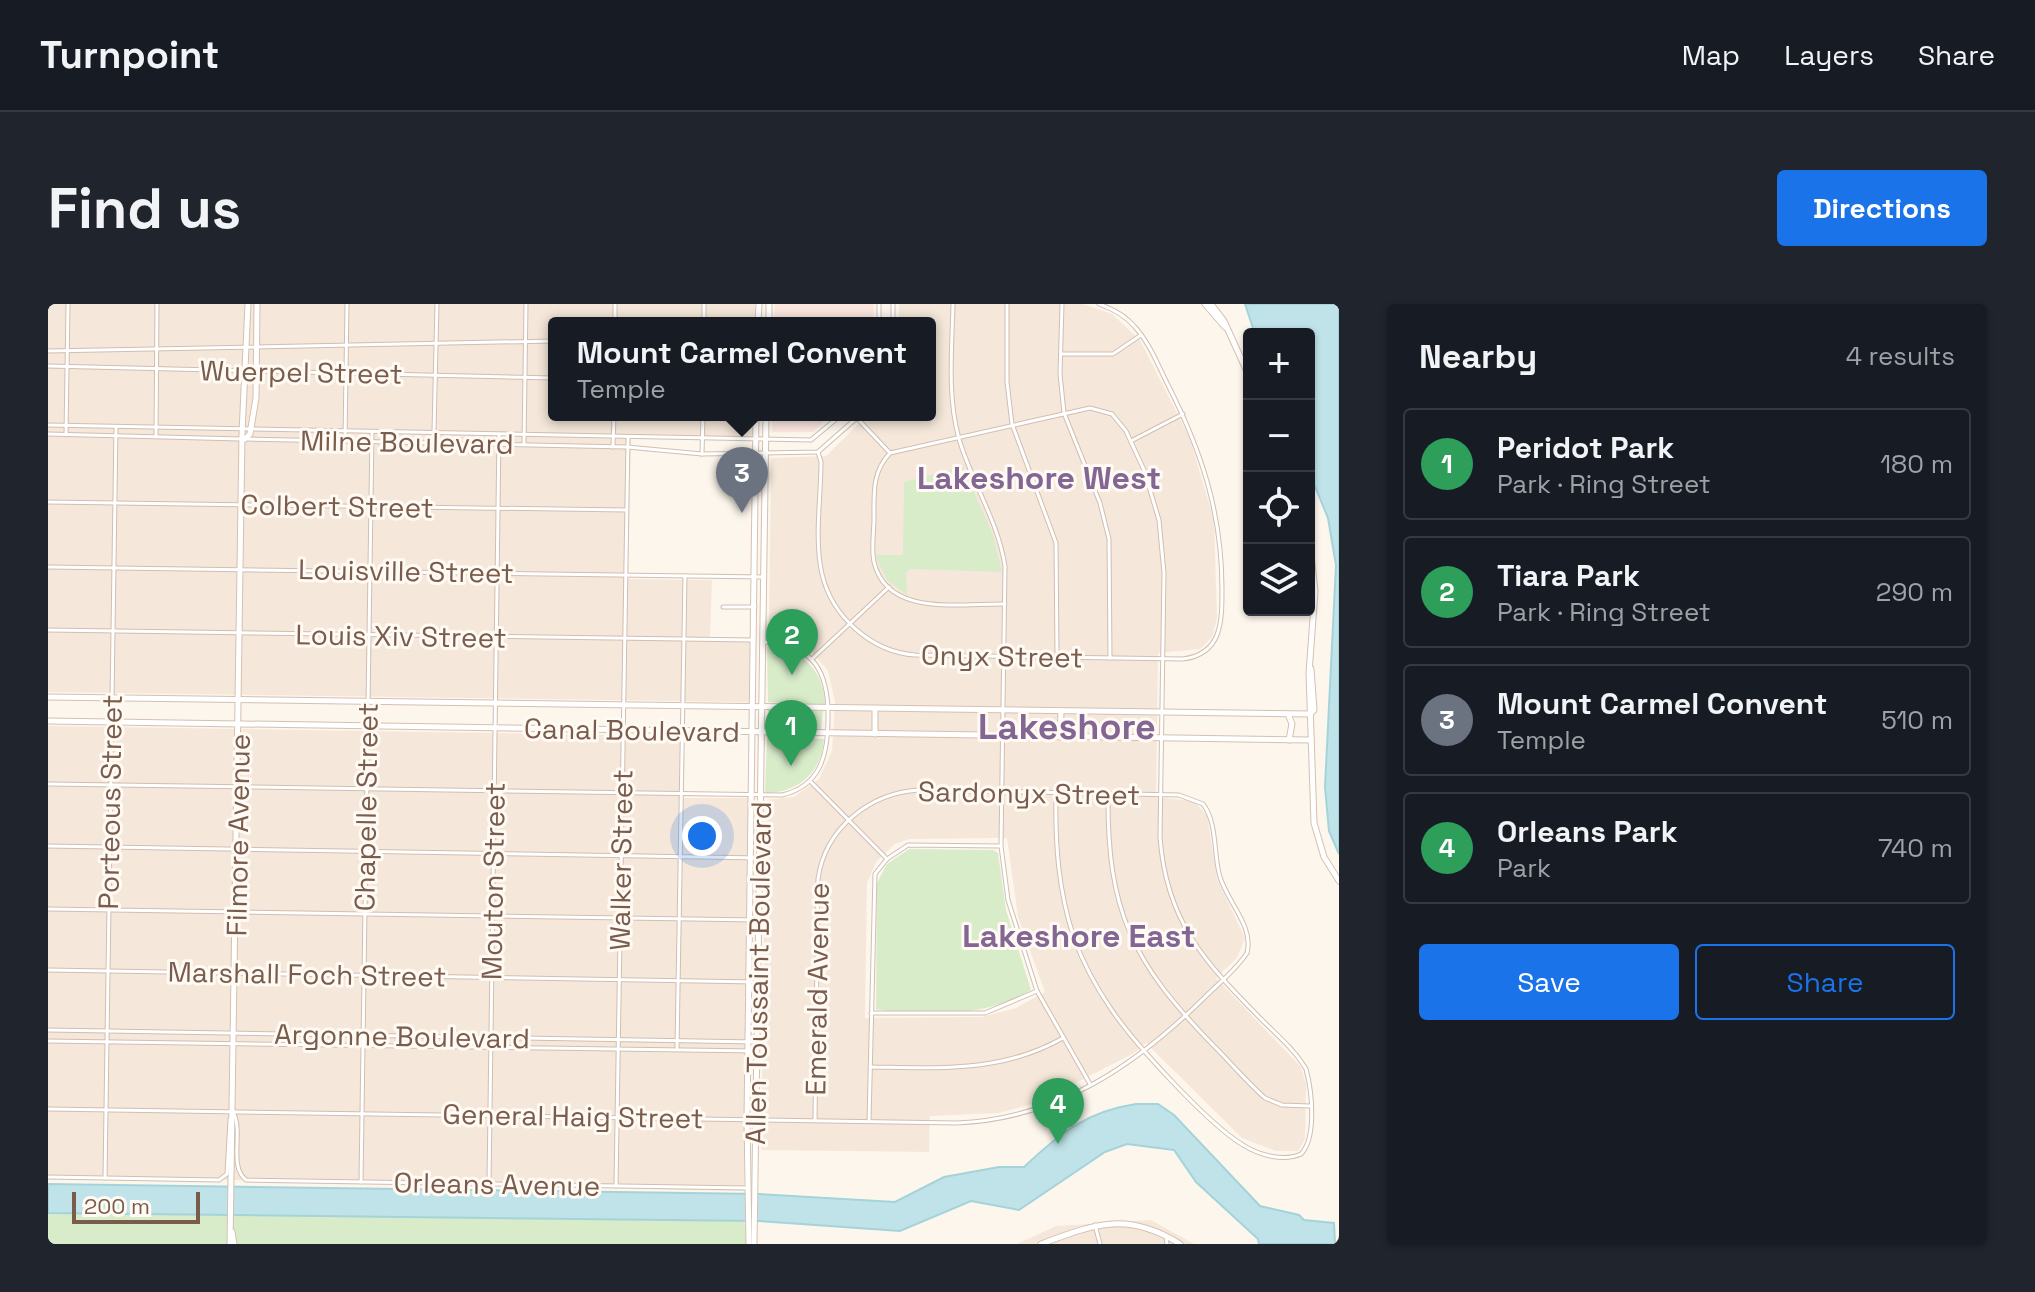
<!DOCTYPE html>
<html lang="en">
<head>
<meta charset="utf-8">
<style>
  :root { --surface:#171b24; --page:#20242c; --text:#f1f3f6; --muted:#9ea1a6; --line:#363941; --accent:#1a73e8 }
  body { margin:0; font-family:"Space Grotesk",sans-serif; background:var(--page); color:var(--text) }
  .controls { position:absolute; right:24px; top:24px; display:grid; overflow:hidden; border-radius:8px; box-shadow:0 2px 6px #0004 }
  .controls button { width:72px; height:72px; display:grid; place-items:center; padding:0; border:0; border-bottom:2px solid var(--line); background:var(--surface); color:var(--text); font:40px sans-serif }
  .scale { position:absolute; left:24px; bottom:20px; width:128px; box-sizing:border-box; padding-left:8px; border:4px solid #7a5c4d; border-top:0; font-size:22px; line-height:28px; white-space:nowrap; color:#7a5c4d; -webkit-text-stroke:6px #fffaf3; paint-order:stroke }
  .you { position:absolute; left:654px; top:532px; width:28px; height:28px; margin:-20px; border:6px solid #fff; border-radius:50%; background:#1a73e8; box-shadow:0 0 0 12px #1a73e833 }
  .badge { display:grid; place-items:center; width:52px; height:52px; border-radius:50%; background:var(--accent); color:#fff; font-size:26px; font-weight:700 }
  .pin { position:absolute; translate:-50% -66px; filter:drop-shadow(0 2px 4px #0008) }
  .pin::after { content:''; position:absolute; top:42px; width:28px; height:24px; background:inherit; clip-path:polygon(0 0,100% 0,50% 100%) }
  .popup { position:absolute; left:500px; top:13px; width:388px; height:104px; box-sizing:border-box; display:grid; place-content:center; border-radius:8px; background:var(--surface); filter:drop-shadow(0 2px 6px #0005); font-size:26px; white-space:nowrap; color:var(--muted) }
  .popup b { font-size:30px; color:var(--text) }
  .popup::after { content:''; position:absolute; left:50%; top:100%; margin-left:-16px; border:16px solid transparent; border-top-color:var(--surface) }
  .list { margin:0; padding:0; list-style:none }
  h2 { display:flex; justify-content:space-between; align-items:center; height:104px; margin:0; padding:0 32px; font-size:34px }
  h2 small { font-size:26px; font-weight:400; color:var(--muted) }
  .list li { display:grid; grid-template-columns:52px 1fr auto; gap:24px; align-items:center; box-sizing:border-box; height:112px; margin:0 16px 16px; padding:0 16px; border:2px solid var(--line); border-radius:8px }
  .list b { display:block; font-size:30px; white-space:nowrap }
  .list p { margin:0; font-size:26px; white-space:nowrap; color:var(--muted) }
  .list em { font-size:26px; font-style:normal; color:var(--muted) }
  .actions { display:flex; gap:16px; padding:24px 32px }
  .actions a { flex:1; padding:18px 0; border:2px solid var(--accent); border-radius:8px; text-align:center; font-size:28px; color:var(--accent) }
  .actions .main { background:var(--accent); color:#fff }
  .icon { flex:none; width:44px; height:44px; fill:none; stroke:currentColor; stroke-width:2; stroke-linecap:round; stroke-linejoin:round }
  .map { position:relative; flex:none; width:1291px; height:940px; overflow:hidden; border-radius:8px }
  header { display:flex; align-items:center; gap:48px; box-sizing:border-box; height:112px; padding:0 40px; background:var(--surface); border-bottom:2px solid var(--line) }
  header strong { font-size:38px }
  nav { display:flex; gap:44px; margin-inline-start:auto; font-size:28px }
  .intro { display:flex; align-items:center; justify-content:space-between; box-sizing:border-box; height:192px; padding:0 48px }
  h1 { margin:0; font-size:56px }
  .button { padding:20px 36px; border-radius:8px; background:var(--accent); color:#fff; font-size:28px; font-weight:700 }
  main { display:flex; gap:48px; padding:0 48px }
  aside { flex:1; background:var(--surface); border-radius:8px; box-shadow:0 2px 6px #0004 }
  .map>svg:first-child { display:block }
</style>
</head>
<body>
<header>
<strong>Turnpoint</strong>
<nav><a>Map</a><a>Layers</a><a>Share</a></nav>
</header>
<div class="intro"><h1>Find us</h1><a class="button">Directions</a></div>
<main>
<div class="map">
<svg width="1291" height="940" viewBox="0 0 1291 940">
  <rect width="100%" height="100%" fill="#fdf6ec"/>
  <g fill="#f5e8da" fill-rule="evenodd">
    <path d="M 0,0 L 707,0 L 707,19 L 506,19 L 506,111 L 706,111 L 706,134 L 583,132 L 580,275 L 664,276 L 662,333 L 702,334 L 701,398 L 0,388 Z"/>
    <path d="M 851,0 L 1035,0 L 1064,10 L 1092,36 L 1142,135 L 1166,216 L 1169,314 L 1164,333 L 1152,345 L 1110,349 L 1108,493 L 1145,497 L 1159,511 L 1169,575 L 1197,634 L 1189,654 L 1168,674 L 1253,763 L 1258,780 L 1257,835 L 1250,847 L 1228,847 L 1194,834 L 1098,739 L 1086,749 L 991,798 L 951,809 L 882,812 L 881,848 L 713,846 L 718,496 L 746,493 L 771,475 L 784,447 L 787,398 L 780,367 L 764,348 L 748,337 L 721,332 L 723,154 L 778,152 L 820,111 L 882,111 L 882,19 L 851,19 ZM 948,534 L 959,534 L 970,613 L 997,688 L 968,704 L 934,713 L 817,714 L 819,579 L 828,558 L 847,540 L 861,535 Z"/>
    <path d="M 0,422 L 632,432 L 631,494 L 700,494 L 696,887 L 0,872 Z"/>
    <path d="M 1103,916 L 1146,940 L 969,940 L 1008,922 Z"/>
  </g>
  <g fill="#fde8e0">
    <path d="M 727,0 L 826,0 L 825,19 L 726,19 Z"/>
    <path d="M 724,111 L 783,111 L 765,128 L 724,128 Z"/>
  </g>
  <g fill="#d8ecc9">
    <path d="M 915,163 L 945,231 L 954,268 L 862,265 L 858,268 L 859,291 L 839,276 L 827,251 L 855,251 L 856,178 Z"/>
    <path d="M 726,342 C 757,348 776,369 777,401 L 720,398 L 719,343 Z"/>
    <path d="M 720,406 L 775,407 L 773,426 L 721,424 Z"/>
    <path d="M 719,434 L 722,433 L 776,435 C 774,468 750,489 717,489 Z"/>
    <path d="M 861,545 L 945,546 L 950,549 L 958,606 L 983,686 C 943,712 873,714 828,705 L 829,579 L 839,560 Z"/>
    <path d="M 0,909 L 696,917 L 701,940 L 0,940 Z"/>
  </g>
  <g fill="#bfe3e8" stroke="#a5d3da" stroke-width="2">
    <path d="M 1197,0 L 1291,0 L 1291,550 L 1281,527 L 1277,483 L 1288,261 L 1280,214 L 1261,168 L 1261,30 L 1207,30 Z"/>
    <path d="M 1088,800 L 1110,800 L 1126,811 L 1212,902 L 1251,911 L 1256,916 L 1286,919 L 1287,939 L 1291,940 L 1211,940 L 1210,935 L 1148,878 L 1126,846 L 1079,840 L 1057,848 L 971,906 L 923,897 L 852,927 L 711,917 L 0,909 L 0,880 L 711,890 L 847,898 L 896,873 L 951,863 L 976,863 C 1011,830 1039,807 1088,800 Z"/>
  </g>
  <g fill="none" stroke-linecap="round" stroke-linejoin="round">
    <defs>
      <g id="street">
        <path d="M 905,0 C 904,44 899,92 911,135 C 924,179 950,217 957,262 L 953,542 L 960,596 L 989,687 L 1042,780"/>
        <path d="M 959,0 L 959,78 L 964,120 L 1008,239 L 1009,351"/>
        <path d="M 1014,0 L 1012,70 L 1016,109 L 1052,199 L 1061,235 L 1062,354"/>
        <path d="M 567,19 L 567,0"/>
        <path d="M 656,19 L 656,0"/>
        <path d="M 831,19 L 831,0"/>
        <path d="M 845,19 L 845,0"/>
        <path d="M 0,47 L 506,37"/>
        <path d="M 1013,50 L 1065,50 L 1093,31"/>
        <path d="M 0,62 L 506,74"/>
        <path d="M 806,111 L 842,149"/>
        <path d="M 0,121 L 763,136 L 793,111"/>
        <path d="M 386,128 L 389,0"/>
        <path d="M 0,130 L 192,135"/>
        <path d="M 18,131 L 20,0"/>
        <path d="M 108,132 L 109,0"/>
        <path d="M 200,135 L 579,143 L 654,150 L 770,148 L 812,111"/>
        <path d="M 297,136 L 299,0"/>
        <path d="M 1083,137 L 1135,110"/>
        <path d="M 476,140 L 478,0"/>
        <path d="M 565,143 L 566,111"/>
        <path d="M 770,148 L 773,158 C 773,193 766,236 774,270 C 784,313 824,348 867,351 L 1135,355 C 1174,350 1174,318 1174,285 C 1174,210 1154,148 1120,81 C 1110,61 1102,40 1087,23 C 1078,12 1065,5 1051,0"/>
        <path d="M 842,149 L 1042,104 L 1064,110 L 1078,127 L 1096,166 L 1111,216 L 1116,269 L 1112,533 C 1118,618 1157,658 1213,715 C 1229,731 1247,746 1258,765 C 1264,787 1269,833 1253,850 C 1235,858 1211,851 1195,841 C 1160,820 1086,739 1063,705 C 1048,683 1035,659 1026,634 C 1010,586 1007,539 1008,489"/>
        <path d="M 842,149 C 824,168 826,189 826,214 C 826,228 823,244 826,258 C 839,314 914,299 957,300"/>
        <path d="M 654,150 L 655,111"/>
        <path d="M 0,198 L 578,206"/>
        <path d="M 0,263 L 716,273"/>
        <path d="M 675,303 L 707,303"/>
        <path d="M 0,326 L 704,336"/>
        <path d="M 765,354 L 841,283"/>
        <path d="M 763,478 L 839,555"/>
        <path d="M 0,480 L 734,491 C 773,482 780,450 780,415 C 781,368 766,340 715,338"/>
        <path d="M 1060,490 C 1059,607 1084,658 1165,741 C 1183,759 1199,778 1217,794 L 1234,801 L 1262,802"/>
        <path d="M 0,542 L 712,554"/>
        <path d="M 0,605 L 710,616"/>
        <path d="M 0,666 L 708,678"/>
        <path d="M 823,709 L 937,709 L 989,687"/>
        <path d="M 0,726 L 708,738"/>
        <path d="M 0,737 L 708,747"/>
        <path d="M 629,744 L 637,272"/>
        <path d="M 822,763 C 891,764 953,769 1015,734"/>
        <path d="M 0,805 L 909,819 C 1009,815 1087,762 1156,694 C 1170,680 1188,666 1199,649 C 1206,622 1180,599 1172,573 C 1165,550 1170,520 1155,500 L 1131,491 L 871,486 C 821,489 777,525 770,575 L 767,816"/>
        <path d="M 185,808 C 196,827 180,862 198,876 L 700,884"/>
        <path d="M 821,817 L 827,570 L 839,555 L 860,541 L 952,542"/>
        <path d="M 0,873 L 171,876 L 179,870 L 182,815"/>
        <path d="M 57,874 L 68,123"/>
        <path d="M 313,878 L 324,128"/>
        <path d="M 441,880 L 451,131"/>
        <path d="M 568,882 L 580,134"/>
        <path d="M 1047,921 L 1052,940"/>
        <path d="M 1118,932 L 1119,940"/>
      </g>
      <g id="secondary">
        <path d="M 1157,0 L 1177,23"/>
        <path d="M 1163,0 L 1176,17 L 1201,72"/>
        <path d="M 710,19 L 711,0"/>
        <path d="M 721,19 L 721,0"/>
        <path d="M 197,135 L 202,130 L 208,94 L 209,0"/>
        <path d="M 1261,234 L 1267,287 L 1261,369 L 1266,519 L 1276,553 L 1291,577"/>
        <path d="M 1265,305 L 1265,284"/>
        <path d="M 0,393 L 1262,410"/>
        <path d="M 1263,409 L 1266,406 L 1263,365"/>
        <path d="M 1240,410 L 1244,420 L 1241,436"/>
        <path d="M 0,417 L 1263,436"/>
        <path d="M 827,430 L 827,406"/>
        <path d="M 1012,433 L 1013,408"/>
        <path d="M 184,928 L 186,940"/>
        <path d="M 182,940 L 194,129 L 200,0"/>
        <path d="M 701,940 L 699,816 L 708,111"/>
        <path d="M 706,940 L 718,111"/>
        <path d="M 993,940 C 1047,920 1079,907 1132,940"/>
      </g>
    </defs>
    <use href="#street" stroke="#d1beb0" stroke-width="5"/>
    <use href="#secondary" stroke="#d6c0b0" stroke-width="7"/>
    <use href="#street" stroke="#fff" stroke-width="3"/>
    <use href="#secondary" stroke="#fff" stroke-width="5"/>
  </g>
  <g text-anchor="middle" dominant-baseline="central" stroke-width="6" stroke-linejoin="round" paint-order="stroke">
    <g font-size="28" fill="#7a5c4d" stroke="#fffaf3">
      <text transform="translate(253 68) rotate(1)">Wuerpel Street</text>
      <text transform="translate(359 138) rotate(1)">Milne Boulevard</text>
      <text transform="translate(289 202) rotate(1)">Colbert Street</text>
      <text transform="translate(358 267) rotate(1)">Louisville Street</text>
      <text transform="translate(353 332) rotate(1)">Louis Xiv Street</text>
      <text transform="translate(954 352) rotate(1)">Onyx Street</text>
      <text transform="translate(584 426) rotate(1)">Canal Boulevard</text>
      <text transform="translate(981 489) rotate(1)">Sardonyx Street</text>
      <text transform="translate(62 498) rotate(-89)">Porteous Street</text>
      <text transform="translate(318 503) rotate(-89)">Chapelle Street</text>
      <text transform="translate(190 531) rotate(-89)">Filmore Avenue</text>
      <text transform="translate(573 556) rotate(-89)">Walker Street</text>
      <text transform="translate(445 577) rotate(-89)">Mouton Street</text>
      <text transform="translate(710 669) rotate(-89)">Allen Toussaint Boulevard</text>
      <text transform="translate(259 670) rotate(1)">Marshall Foch Street</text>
      <text transform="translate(769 685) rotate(-89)">Emerald Avenue</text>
      <text transform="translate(354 732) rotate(1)">Argonne Boulevard</text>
      <text transform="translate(525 812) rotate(1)">General Haig Street</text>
      <text transform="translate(449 880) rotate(1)">Orleans Avenue</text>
    </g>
    <g font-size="32" font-weight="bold" fill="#846695" stroke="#fffaf3">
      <text x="991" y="174">Lakeshore West</text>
      <text x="1031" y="632">Lakeshore East</text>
    </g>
    <g font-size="36" font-weight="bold" fill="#846695" stroke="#fffaf3">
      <text x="1019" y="423">Lakeshore</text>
    </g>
  </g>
</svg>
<div class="controls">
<button>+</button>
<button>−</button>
<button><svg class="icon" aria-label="locate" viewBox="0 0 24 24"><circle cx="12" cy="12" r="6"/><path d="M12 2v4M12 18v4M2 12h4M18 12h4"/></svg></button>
<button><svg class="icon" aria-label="layers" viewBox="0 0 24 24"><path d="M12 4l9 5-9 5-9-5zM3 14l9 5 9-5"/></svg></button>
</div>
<div class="scale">200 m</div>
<div class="you"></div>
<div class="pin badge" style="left:743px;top:462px;background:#2e9e5b">1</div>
<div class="pin badge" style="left:744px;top:371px;background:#2e9e5b">2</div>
<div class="pin badge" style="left:694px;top:209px;background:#6b7280">3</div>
<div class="popup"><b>Mount Carmel Convent</b>Temple</div>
<div class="pin badge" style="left:1010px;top:840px;background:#2e9e5b">4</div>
</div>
<aside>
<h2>Nearby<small>4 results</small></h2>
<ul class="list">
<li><span class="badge" style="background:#2e9e5b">1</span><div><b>Peridot Park</b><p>Park · Ring Street</p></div><em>180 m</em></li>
<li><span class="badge" style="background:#2e9e5b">2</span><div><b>Tiara Park</b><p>Park · Ring Street</p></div><em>290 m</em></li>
<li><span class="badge" style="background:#6b7280">3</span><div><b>Mount Carmel Convent</b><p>Temple</p></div><em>510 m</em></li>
<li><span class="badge" style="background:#2e9e5b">4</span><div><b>Orleans Park</b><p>Park</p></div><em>740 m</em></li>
</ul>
<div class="actions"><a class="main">Save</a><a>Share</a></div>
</aside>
</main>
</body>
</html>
